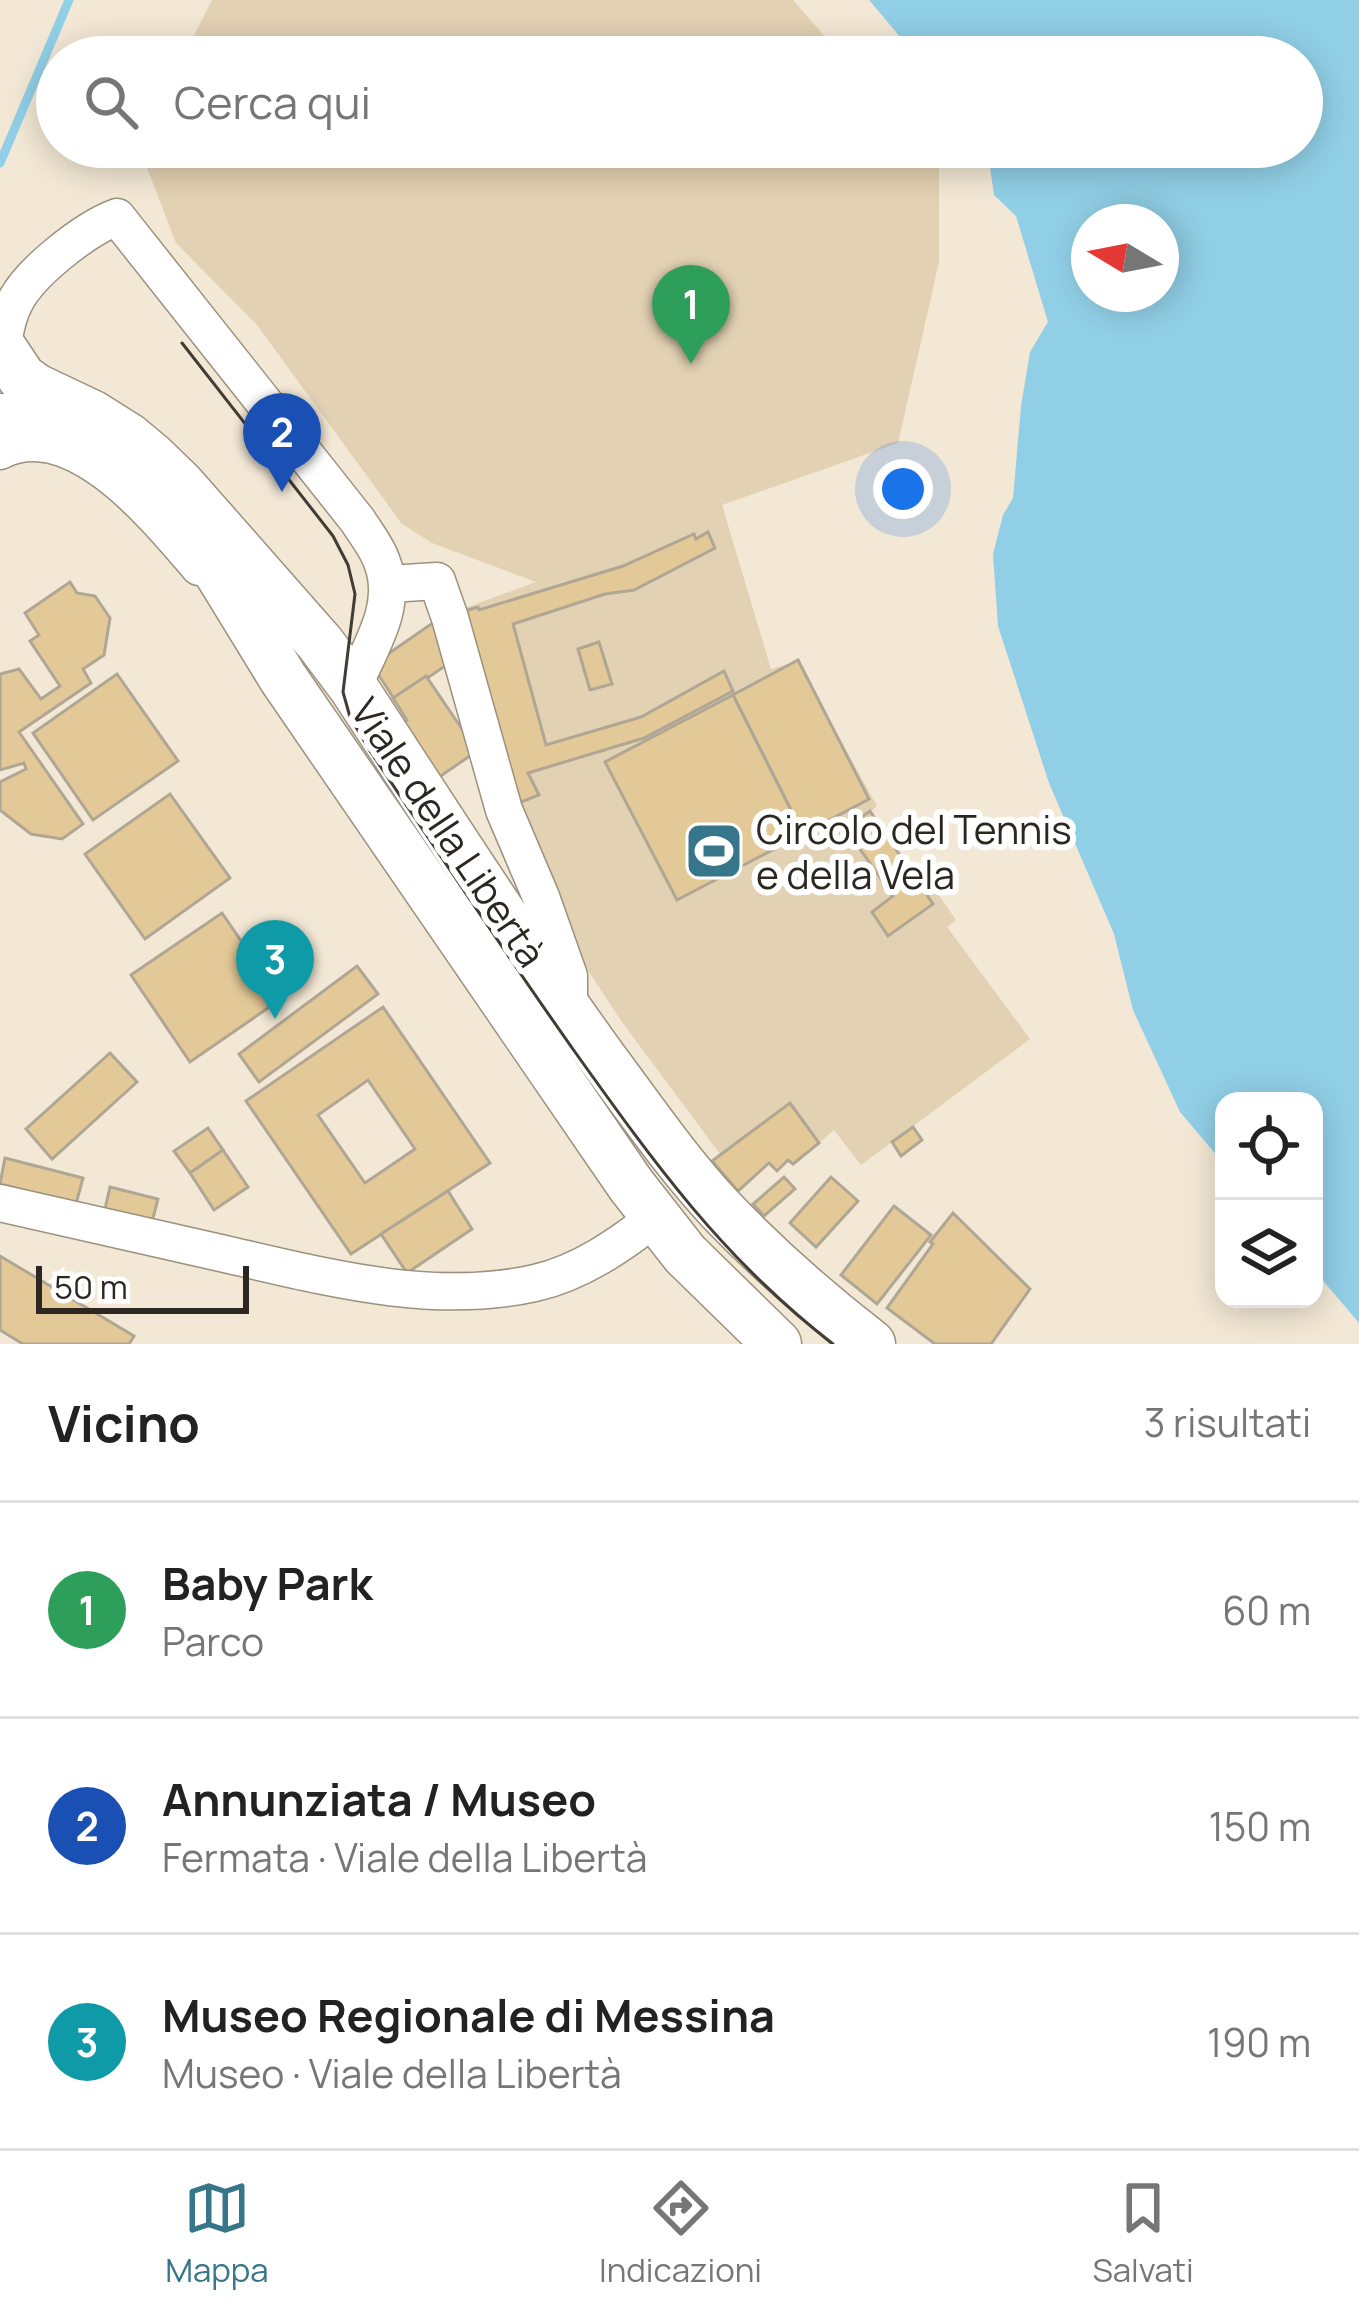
<!DOCTYPE html>
<html lang="it">
<head>
<meta charset="utf-8">
<style>
  :root { --surface:#fff; --page:#f2f2f2; --text:#222; --muted:#767676; --line:#e0e0e0; --accent:#36758a }
  body { margin:0; font-family:Manrope,sans-serif; background:var(--page); color:var(--text) }
  .controls { position:absolute; right:36px; bottom:36px; display:grid; overflow:hidden; border-radius:24px; box-shadow:0 6px 30px #0003 }
  .controls button { width:108px; height:108px; display:grid; place-items:center; padding:0; border:0; border-bottom:3px solid var(--line); background:var(--surface); color:var(--text); font:60px sans-serif }
  .compass { position:absolute; left:1071px; top:204px; width:108px; height:108px; border-radius:50%; background:var(--surface); box-shadow:0 6px 30px #0003; rotate:280deg }
  .scale { position:absolute; left:36px; bottom:30px; width:213px; box-sizing:border-box; padding-left:12px; border:6px solid #2c2821; border-top:0; font-size:33px; line-height:42px; white-space:nowrap; color:#2c2821; -webkit-text-stroke:9px #fff; paint-order:stroke }
  .you { position:absolute; left:903px; top:489px; width:42px; height:42px; margin:-30px; border:9px solid #fff; border-radius:50%; background:#1a73e8; box-shadow:0 0 0 18px #1a73e833 }
  .badge { display:grid; place-items:center; width:78px; height:78px; border-radius:50%; background:var(--accent); color:#fff; font-size:39px; font-weight:700 }
  .pin { position:absolute; translate:-50% -99px; filter:drop-shadow(0 3px 6px #0008) }
  .pin::after { content:''; position:absolute; top:63px; width:42px; height:36px; background:inherit; clip-path:polygon(0 0,100% 0,50% 100%) }
  .list { margin:0; padding:0; list-style:none }
  h2 { display:flex; justify-content:space-between; align-items:center; height:156px; margin:0; padding:0 48px; font-size:51px }
  h2 small { font-size:39px; font-weight:400; color:var(--muted) }
  .list li { display:grid; grid-template-columns:78px 1fr auto; gap:36px; align-items:center; box-sizing:border-box; height:216px; padding:0 48px; border-top:3px solid var(--line) }
  .list b { display:block; font-size:45px; white-space:nowrap }
  .list p { margin:0; font-size:39px; white-space:nowrap; color:var(--muted) }
  .list em { font-size:39px; font-style:normal; color:var(--muted) }
  .icon { flex:none; width:66px; height:66px; fill:none; stroke:currentColor; stroke-width:2; stroke-linecap:round; stroke-linejoin:round }
  .map { position:relative; flex:none; width:1359px; height:1344px; overflow:hidden }
  .search { position:absolute; background:var(--surface); box-shadow:0 6px 30px #0003; left:36px; right:36px; top:36px; height:132px; display:flex; align-items:center; gap:30px; box-sizing:border-box; padding:0 42px; border-radius:66px; color:var(--muted); font-size:45px }
  .sheet { height:804px; background:var(--surface) }
  nav { display:flex; justify-content:space-around; align-items:center; box-sizing:border-box; height:168px; border-top:3px solid var(--line); background:var(--surface); font-size:33px; color:var(--muted) }
  nav a { display:grid; justify-items:center; gap:6px }
  nav .on { color:var(--accent) }
  .map>svg:first-child { display:block }
</style>
</head>
<body>
<div class="map">
<svg width="1359" height="1344" viewBox="0 0 1359 1344">
  <rect width="100%" height="100%" fill="#f3e8d5"/>
  <g fill="#e2d1b3">
    <path d="M 212,0 L 793,0 L 843,57 L 183,57 Z"/>
    <path d="M 139,147 L 922,147 L 939,166 L 939,262 L 898,443 L 722,505 L 771,669 L 797,661 L 877,806 L 871,811 L 928,895 L 936,891 L 956,920 L 947,927 L 1030,1039 L 861,1165 L 834,1130 L 819,1143 L 790,1103 L 720,1154 L 622,1022 L 587,969 L 549,894 L 454,612 L 536,582 L 432,543 L 402,524 L 257,325 L 176,243 Z"/>
  </g>
  <path fill="#91cfe6" fill-rule="evenodd" d="M 869,0 L 1359,0 L 1359,1323 L 1314,1270 L 1314,1101 L 1224,1101 L 1224,1164 L 1180,1112 L 1133,1010 L 1114,934 L 1049,783 L 998,626 L 993,554 L 1003,515 L 1013,498 L 1021,406 L 1030,352 L 1048,322 L 1016,216 L 994,195 L 987,147 L 1302,147 L 1302,57 L 917,57 ZM 1089,222 L 1161,222 L 1161,294 L 1089,294 Z"/>
  <g fill="none" stroke-linecap="round" stroke-linejoin="round">
    <path stroke="#91cfe6" stroke-width="9" d="M 0,163 L 69,0"/>
  </g>
  <g fill="#e4c998" stroke="#b0a694" stroke-width="3" fill-rule="evenodd">
    <path d="M 708,532 L 715,548 L 634,590 L 605,594 L 513,624 L 546,745 L 641,717 L 724,671 L 733,691 L 644,738 L 528,773 L 539,795 L 511,806 L 454,616 L 471,609 L 478,607 L 479,610 L 623,566 L 694,534 L 696,539 Z"/>
    <path d="M 70,582 L 77,593 L 95,596 L 110,618 L 104,655 L 83,669 L 91,683 L 19,732 L 83,824 L 62,839 L 31,834 L 0,810 L 0,782 L 26,769 L 24,763 L 0,770 L 0,674 L 19,669 L 41,699 L 60,686 L 30,641 L 39,635 L 25,613 Z"/>
    <path d="M 437,620 L 451,662 L 395,700 L 372,665 Z"/>
    <path d="M 599,642 L 612,684 L 590,690 L 578,649 Z"/>
    <path d="M 798,660 L 869,799 L 803,834 L 733,695 Z"/>
    <path d="M 117,674 L 178,761 L 93,820 L 33,733 Z"/>
    <path d="M 426,676 L 477,751 L 432,782 L 395,728 L 407,720 L 393,698 Z"/>
    <path d="M 733,695 L 803,834 L 677,900 L 605,762 Z"/>
    <path d="M 170,794 L 230,878 L 145,939 L 85,854 Z"/>
    <path d="M 870,811 L 933,904 L 888,936 L 872,912 L 893,896 L 845,828 Z"/>
    <path d="M 222,913 L 281,999 L 190,1062 L 131,975 Z"/>
    <path d="M 357,966 L 378,994 L 259,1082 L 239,1054 Z"/>
    <path d="M 383,1007 L 490,1163 L 351,1254 L 246,1101 ZM 368,1080 L 415,1149 L 365,1183 L 318,1115 Z"/>
    <path d="M 110,1053 L 137,1082 L 52,1159 L 26,1129 Z"/>
    <path d="M 790,1103 L 819,1143 L 793,1164 L 788,1160 L 777,1171 L 769,1163 L 738,1191 L 712,1161 Z"/>
    <path d="M 913,1127 L 922,1140 L 901,1156 L 892,1142 Z"/>
    <path d="M 208,1128 L 223,1150 L 190,1173 L 174,1151 Z"/>
    <path d="M 223,1150 L 248,1187 L 214,1210 L 190,1173 Z"/>
    <path d="M 5,1158 L 83,1178 L 76,1204 L 0,1184 Z"/>
    <path d="M 784,1177 L 795,1189 L 764,1216 L 753,1204 Z"/>
    <path d="M 831,1177 L 858,1201 L 816,1247 L 790,1223 Z"/>
    <path d="M 110,1187 L 158,1199 L 152,1222 L 105,1209 Z"/>
    <path d="M 448,1191 L 472,1229 L 407,1273 L 381,1234 Z"/>
    <path d="M 894,1206 L 931,1235 L 877,1304 L 841,1275 Z"/>
    <path d="M 953,1213 L 1030,1289 L 991,1344 L 935,1344 L 887,1308 L 933,1244 L 930,1242 Z"/>
    <path d="M 0,1256 L 134,1336 L 129,1344 L 23,1344 L 0,1330 Z"/>
  </g>
  <g fill="none" stroke-linecap="round" stroke-linejoin="round">
    <defs>
      <g id="minor">
        <path d="M 2,348 C 5,333 7,316 15,302 C 30,272 85,229 117,217 L 358,521 C 366,534 377,547 382,562 C 399,606 370,647 353,687"/>
        <path d="M 0,451 C 73,413 157,518 199,567"/>
        <path d="M 389,584 L 437,581 L 450,618 L 504,810 L 541,897 L 569,976 L 569,1008"/>
        <path d="M 0,1203 C 75,1220 150,1237 225,1254 C 325,1277 433,1306 535,1283 C 580,1273 620,1245 656,1217"/>
      </g>
      <g id="major">
        <path d="M 2,348 L 22,378 L 36,388 L 93,415 L 128,437 L 152,457 L 180,484 L 320,643 L 353,687 C 435,812 515,938 603,1059 C 641,1110 677,1163 721,1210 C 768,1259 818,1303 871,1344"/>
        <path d="M 0,418 L 39,419 L 81,436"/>
        <path d="M 193,539 L 215,567 L 283,678 L 631,1185 L 685,1254 L 777,1344"/>
      </g>
    </defs>
    <use href="#minor" stroke="#9b917f" stroke-width="39"/>
    <use href="#major" stroke="#9b917f" stroke-width="51"/>
    <use href="#minor" stroke="#fff" stroke-width="36"/>
    <use href="#major" stroke="#fff" stroke-width="48"/>
    <path stroke="#413c34" stroke-width="3" d="M 182,343 L 333,536 L 348,565 L 355,594 L 343,692 L 350,717 L 370,751 C 438,852 505,953 575,1052 C 655,1164 723,1259 833,1344"/>
  </g>
  <defs>
    <symbol id="stadium-square" viewBox="-11 -11 22 22"><rect x="-9" y="-9" width="18" height="18" rx="4" fill="#36758a" stroke="#fff"/><path d="M0-5a6.5 5 0 1 0 0 10a6.5 5 0 1 0 0-10ZM-3.5-1.8h7v3.6h-7Z" fill="#fff"/></symbol>
  </defs>
  <g fill-rule="evenodd">
    <use href="#stadium-square" x="681" y="818" width="66" height="66"/>
  </g>
  <g text-anchor="middle" dominant-baseline="central" stroke-width="12" stroke-linejoin="round" paint-order="stroke">
    <g font-size="39" fill="#2c2821" stroke="#fff" text-anchor="start">
      <text x="756" y="829">Circolo del Tennis<tspan x="756" dy="45">e della Vela</tspan></text>
    </g>
    <g font-size="39" fill="#2c2821" stroke="#fff">
      <text transform="translate(449 832) rotate(56)">Viale della Libertà</text>
    </g>
  </g>
</svg>
<div class="controls">
<button><svg class="icon" aria-label="locate" viewBox="0 0 24 24"><circle cx="12" cy="12" r="6"/><path d="M12 2v4M12 18v4M2 12h4M18 12h4"/></svg></button>
<button><svg class="icon" aria-label="layers" viewBox="0 0 24 24"><path d="M12 4l9 5-9 5-9-5zM3 14l9 5 9-5"/></svg></button>
</div>
<svg class="compass" viewBox="-18 -18 36 36"><path d="M0-13l5 13h-10z" fill="#e53935"/><path d="M0 13l5-13h-10z" fill="#767676"/></svg>
<div class="scale">50 m</div>
<div class="you"></div>
<div class="pin badge" style="left:691px;top:364px;background:#2e9e5b">1</div>
<div class="pin badge" style="left:282px;top:492px;background:#1a4fb4">2</div>
<div class="pin badge" style="left:275px;top:1019px;background:#0f9aa8">3</div>
<div class="search"><svg class="icon" aria-label="search" viewBox="0 0 24 24"><circle cx="10" cy="10" r="6"/><path d="M15 15l6 6"/></svg>Cerca qui</div>
</div>
<section class="sheet">
<h2>Vicino<small>3 risultati</small></h2>
<ul class="list">
<li><span class="badge" style="background:#2e9e5b">1</span><div><b>Baby Park</b><p>Parco</p></div><em>60 m</em></li>
<li><span class="badge" style="background:#1a4fb4">2</span><div><b>Annunziata / Museo</b><p>Fermata · Viale della Libertà</p></div><em>150 m</em></li>
<li><span class="badge" style="background:#0f9aa8">3</span><div><b>Museo Regionale di Messina</b><p>Museo · Viale della Libertà</p></div><em>190 m</em></li>
</ul>
</section>
<nav>
<a class="on"><svg class="icon" aria-label="map" viewBox="0 0 24 24"><path d="M3 6l6-2 6 2 6-2v14l-6 2-6-2-6 2zM9 4v14M15 6v14"/></svg>Mappa</a>
<a><svg class="icon" aria-label="directions" viewBox="0 0 24 24"><path d="M12 3l9 9-9 9-9-9zM9 14v-3h6M13 9l2 2-2 2"/></svg>Indicazioni</a>
<a><svg class="icon" aria-label="saved" viewBox="0 0 24 24"><path d="M7 4h10v16l-5-4-5 4z"/></svg>Salvati</a>
</nav>
</body>
</html>
